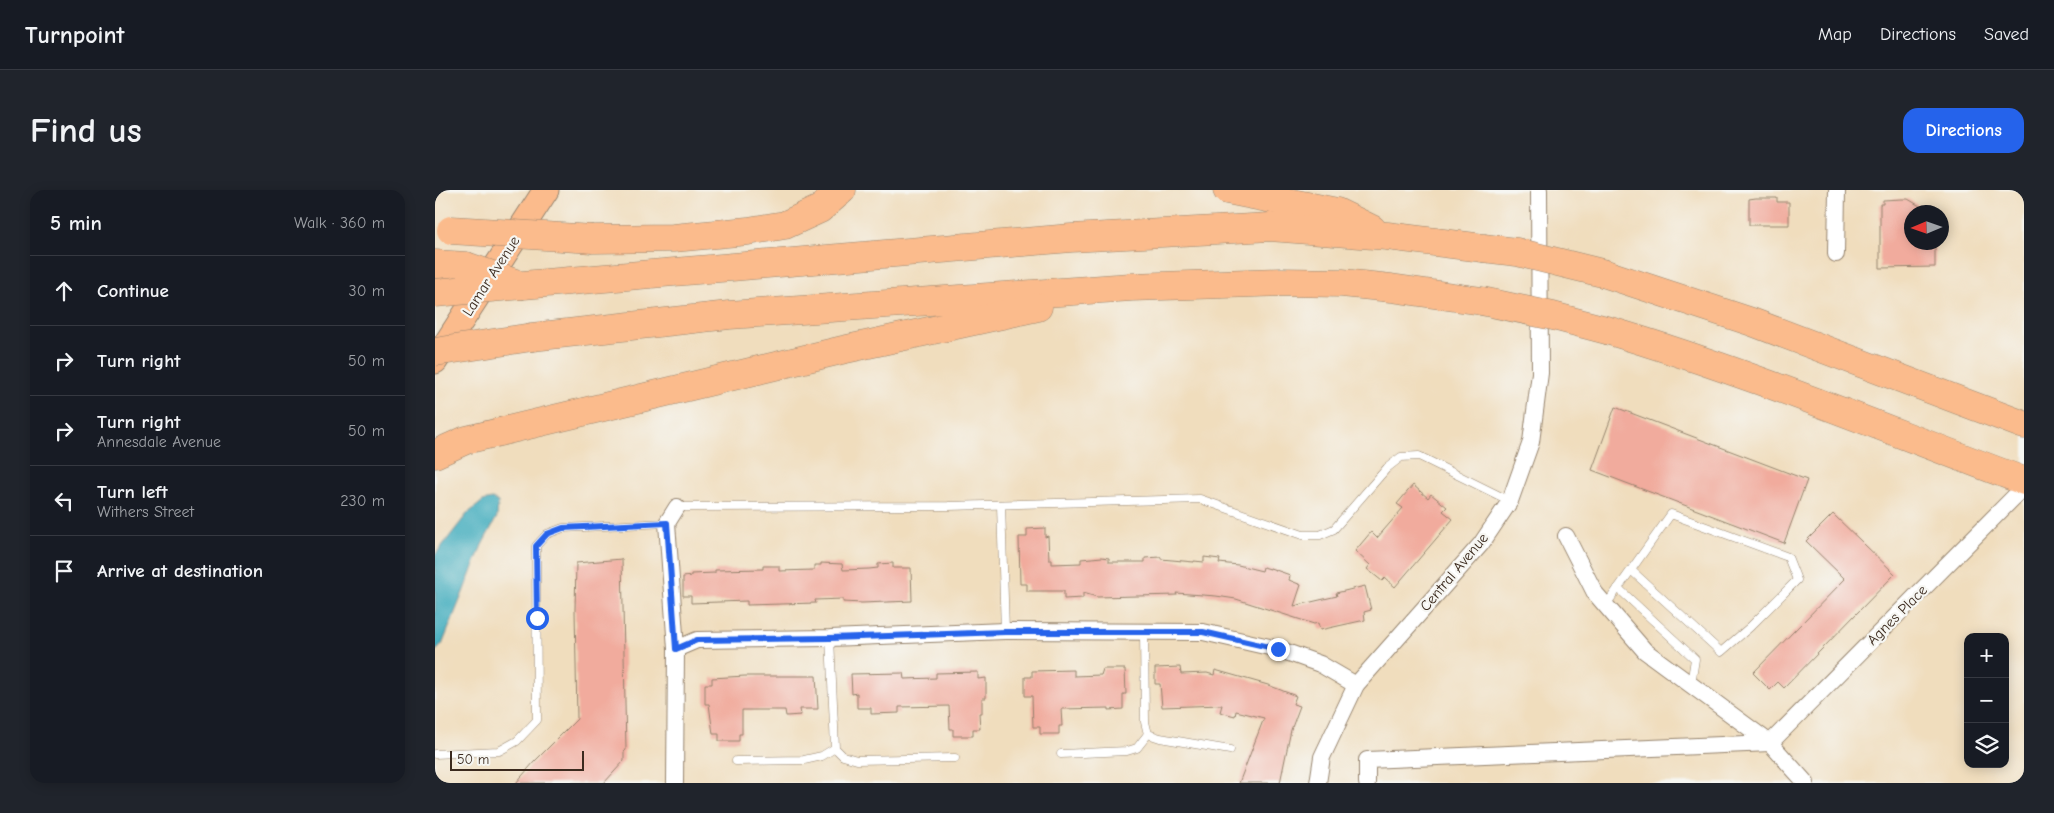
<!DOCTYPE html>
<html lang="en">
<head>
<meta charset="utf-8">
<style>
  :root { --surface:#171b24; --page:#20242c; --text:#f1f3f6; --muted:#9ea1a6; --line:#363941; --accent:#2563eb }
  body { margin:0; font-family:"Comic Neue",sans-serif; background:var(--page); color:var(--text) }
  .controls { position:absolute; right:15px; bottom:15px; display:grid; overflow:hidden; border-radius:10px; box-shadow:0 2px 12px #0003 }
  .controls button { width:45px; height:45px; display:grid; place-items:center; padding:0; border:0; border-bottom:1px solid var(--line); background:var(--surface); color:var(--text); font:25px sans-serif }
  .compass { position:absolute; left:1469px; top:15px; width:45px; height:45px; border-radius:50%; background:var(--surface); box-shadow:0 2px 12px #0003; rotate:268deg }
  .scale { position:absolute; left:15px; bottom:12px; width:134px; box-sizing:border-box; padding-left:5px; border:2px solid #3b2a1e; border-top:0; font-size:14px; line-height:18px; white-space:nowrap; color:#3b2a1e; -webkit-text-stroke:4px #f6f6f2; paint-order:stroke }
  .stop { position:absolute; width:15px; height:15px; margin:-11px; border:4px solid #2563eb; border-radius:50%; background:#fff }
  .stop.end { background:#2563eb; border-color:#fff; box-shadow:0 1px 5px #0008 }
  .list { margin:0; padding:0; list-style:none }
  h2 { display:flex; justify-content:space-between; align-items:center; height:65px; margin:0; padding:0 20px; font-size:21px }
  h2 small { font-size:16px; font-weight:400; color:var(--muted) }
  .list li { display:grid; grid-template-columns:32px 1fr auto; gap:15px; align-items:center; box-sizing:border-box; height:70px; padding:0 20px; border-top:1px solid var(--line) }
  .list b { display:block; font-size:19px; white-space:nowrap }
  .list p { margin:0; font-size:16px; white-space:nowrap; color:var(--muted) }
  .list em { font-size:16px; font-style:normal; color:var(--muted) }
  .icon { flex:none; width:28px; height:28px; fill:none; stroke:currentColor; stroke-width:2; stroke-linecap:round; stroke-linejoin:round }
  .map { position:relative; flex:none; width:1589px; height:593px; overflow:hidden; border-radius:15px }
  header { display:flex; align-items:center; gap:30px; box-sizing:border-box; height:70px; padding:0 25px; background:var(--surface); border-bottom:1px solid var(--line) }
  header strong { font-size:24px }
  nav { display:flex; gap:28px; margin-inline-start:auto; font-size:18px }
  .intro { display:flex; align-items:center; justify-content:space-between; box-sizing:border-box; height:120px; padding:0 30px }
  h1 { margin:0; font-size:35px }
  .button { padding:12px 22px; border-radius:15px; background:var(--accent); color:#fff; font-size:18px; font-weight:700 }
  main { display:flex; gap:30px; padding:0 30px }
  aside { flex:1; background:var(--surface); border-radius:15px; box-shadow:0 2px 12px #0003 }
  .map>svg:first-child { display:block }
</style>
</head>
<body>
<header>
<strong>Turnpoint</strong>
<nav><a>Map</a><a>Directions</a><a>Saved</a></nav>
</header>
<div class="intro"><h1>Find us</h1><a class="button">Directions</a></div>
<main>
<aside>
<h2>5 min<small>Walk · 360 m</small></h2>
<ul class="list">
<li><svg class="icon" aria-label="ahead" viewBox="0 0 24 24"><path d="M12 20V5M6 11l6-6 6 6"/></svg><div><b>Continue</b></div><em>30 m</em></li>
<li><svg class="icon" aria-label="right" viewBox="0 0 24 24"><path d="M7 20v-9h11M14 6l5 5-5 5"/></svg><div><b>Turn right</b></div><em>50 m</em></li>
<li><svg class="icon" aria-label="right" viewBox="0 0 24 24"><path d="M7 20v-9h11M14 6l5 5-5 5"/></svg><div><b>Turn right</b><p>Annesdale Avenue</p></div><em>50 m</em></li>
<li><svg class="icon" aria-label="left" viewBox="0 0 24 24"><path d="M17 20v-9H6M10 6l-5 5 5 5"/></svg><div><b>Turn left</b><p>Withers Street</p></div><em>230 m</em></li>
<li><svg class="icon" aria-label="arrive" viewBox="0 0 24 24"><path d="M6 21V4h12l-3 4 3 4H6"/></svg><div><b>Arrive at destination</b></div></li>
</ul>
</aside>
<div class="map">
<svg width="1589" height="593" viewBox="0 0 1589 593">
  <rect width="100%" height="100%" fill="#f6f6f2"/>
  <filter id="ink" filterUnits="userSpaceOnUse"><feTurbulence type="fractalNoise" baseFrequency=".02" numOctaves="2"/><feDisplacementMap in="SourceGraphic" scale="10" xChannelSelector="R" yChannelSelector="G"/><feConvolveMatrix kernelMatrix="1 2 1 2 8 2 1 2 1" color-interpolation-filters="sRGB"/></filter>
  <filter id="wash" filterUnits="userSpaceOnUse"><feTurbulence type="fractalNoise" baseFrequency=".0096" numOctaves="4" result="noise"/><feDisplacementMap in="SourceGraphic" scale="20" xChannelSelector="R" yChannelSelector="G"/><feGaussianBlur stdDeviation="1.12" result="paint"/><feColorMatrix in="noise" values="0 0 0 0 0 0 0 0 0 0 0 0 0 0 0 0 0 1.4 0 .05"/><feComposite in="paint" operator="in"/></filter>
  <g filter="url(#wash)">
    <rect width="100%" height="100%" fill="#f0ddbd"/>
    <path fill="#3facbd" stroke="#3d6b6e" d="M 57,309 L 63,312 L 62,327 L 47,355 L 7,455 L 0,462 L 0,365 L 32,324 L 48,311 Z"/>
    <g id="blocks">
      <g fill="#f1ab9d">
        <path d="M 1321,8 L 1342,8 L 1342,12 L 1354,12 L 1354,35 L 1314,35 L 1314,9 Z"/>
        <path d="M 1467,9 L 1473,9 L 1495,22 L 1476,22 L 1476,52 L 1500,52 L 1500,77 L 1445,78 L 1445,14 L 1448,14 L 1448,10 Z"/>
        <path d="M 1180,217 L 1372,290 L 1349,353 L 1157,280 Z"/>
        <path d="M 978,295 L 993,308 L 996,304 L 1012,317 L 1008,321 L 1018,329 L 960,397 L 950,388 L 947,391 L 932,379 L 935,375 L 920,361 L 936,342 L 942,348 L 968,318 L 962,314 Z"/>
        <path d="M 1398,324 L 1460,384 L 1349,498 L 1343,492 L 1335,500 L 1318,483 L 1410,389 L 1371,351 Z"/>
        <path d="M 610,338 L 610,347 L 613,346 L 614,370 L 617,370 L 617,374 L 646,373 L 646,369 L 667,367 L 674,368 L 674,372 L 710,372 L 710,368 L 726,367 L 726,369 L 759,372 L 759,371 L 769,372 L 769,367 L 785,369 L 784,373 L 803,375 L 827,381 L 828,377 L 835,379 L 835,378 L 855,385 L 854,390 L 866,395 L 859,416 L 902,406 L 901,403 L 930,396 L 936,420 L 929,422 L 930,430 L 885,440 L 883,433 L 879,434 L 801,409 L 781,406 L 741,403 L 742,405 L 662,407 L 648,403 L 648,408 L 629,409 L 629,401 L 592,401 L 592,394 L 585,394 L 584,347 L 592,347 L 592,339 Z"/>
        <path d="M 187,369 L 191,560 L 189,562 L 189,571 L 169,593 L 81,593 L 99,572 L 142,529 L 140,420 L 141,373 Z"/>
        <path d="M 386,373 L 407,374 L 408,380 L 434,379 L 443,378 L 443,374 L 458,373 L 458,378 L 476,378 L 477,411 L 427,413 L 408,412 L 408,409 L 380,410 L 381,413 L 312,415 L 312,411 L 256,413 L 256,406 L 248,406 L 248,387 L 256,386 L 256,384 L 280,383 L 280,380 L 328,379 L 328,376 L 344,376 L 344,381 L 379,380 L 379,375 L 386,375 Z"/>
        <path d="M 745,477 L 746,484 L 772,483 L 779,485 L 780,480 L 833,495 L 861,506 L 858,514 L 865,516 L 856,540 L 845,593 L 804,593 L 829,528 L 801,521 L 800,526 L 785,522 L 787,515 L 727,517 L 725,494 L 720,494 L 720,478 Z"/>
        <path d="M 668,479 L 690,479 L 691,504 L 688,504 L 688,519 L 674,520 L 674,518 L 626,519 L 627,536 L 624,536 L 624,544 L 605,544 L 605,537 L 598,537 L 597,506 L 590,506 L 590,487 L 597,487 L 597,481 L 639,480 L 639,486 L 666,485 Z"/>
        <path d="M 543,482 L 543,489 L 551,488 L 551,508 L 547,508 L 547,523 L 544,523 L 545,539 L 538,539 L 538,546 L 518,546 L 518,539 L 515,539 L 514,516 L 464,517 L 464,523 L 436,524 L 436,518 L 422,518 L 422,503 L 417,504 L 416,484 L 468,483 L 469,489 L 501,488 L 501,483 Z"/>
        <path d="M 310,486 L 381,486 L 383,519 L 365,519 L 366,525 L 351,526 L 350,520 L 307,520 L 307,544 L 304,544 L 304,551 L 284,551 L 284,544 L 278,544 L 274,514 L 270,514 L 270,494 L 277,494 L 277,488 Z"/>
      </g>
    </g>
  </g>
  <g filter="url(#ink)">
    <use href="#blocks" fill-opacity="0" stroke="#96846e" stroke-width="1"/>
    <g fill="none" stroke-linecap="round" stroke-linejoin="round">
      <defs>
        <g id="lane">
          <path d="M 566,315 L 570,441"/>
          <path d="M 242,317 L 513,316 L 765,309 L 868,345 L 885,345 L 899,339 L 952,278 L 966,267 L 984,266 L 1075,311"/>
          <path d="M 1183,398 L 1260,469 L 1256,494"/>
          <path d="M 1171,415 L 1236,324 L 1353,367 L 1362,390 L 1315,437 L 1286,462 L 1196,380"/>
          <path d="M 709,442 L 710,532 L 713,544 L 725,548 L 795,560"/>
          <path d="M 395,448 L 400,558 L 408,566 L 422,570 L 520,568"/>
          <path d="M 0,564 L 64,561 L 82,551 L 102,530 L 101,356 L 112,344 L 128,338 L 232,333"/>
          <path d="M 626,564 L 692,561 L 702,558 L 713,544"/>
          <path d="M 301,571 L 369,570 L 387,566 L 400,558"/>
        </g>
        <g id="street">
          <path d="M 1401,64 L 1402,0"/>
          <path d="M 1131,346 L 1160,403 L 1210,461 L 1335,553 L 1371,593"/>
          <path d="M 241,459 L 262,450 L 395,448 L 570,441 L 768,442 L 843,459 L 885,474 L 921,495"/>
          <path d="M 1335,553 L 1589,297"/>
          <path d="M 240,593 L 241,459 L 232,333 L 242,317"/>
          <path d="M 883,593 L 887,567 L 921,495 L 1046,354 L 1075,311 L 1096,252 L 1105,183 L 1104,0"/>
          <path d="M 932,593 L 932,570 L 1335,553"/>
        </g>
        <path id="primary" d="M 0,171 L 111,0"/>
        <g id="highway">
          <path d="M 792,0 L 902,22 L 937,39"/>
          <path d="M 158,49 L 238,48 L 313,41 L 350,35 L 385,19 L 407,0"/>
          <path d="M 0,74 L 31,76"/>
          <path d="M 1171,84 L 1317,132 L 1589,235"/>
          <path d="M 88,95 L 636,48 L 835,37 L 952,46 L 1048,58"/>
          <path d="M 1175,141 C 1316,183 1452,240 1589,291"/>
          <path d="M 97,147 L 294,125 L 696,97 L 847,92 L 907,93 L 956,98 L 1047,111"/>
          <path d="M 0,264 L 31,250 L 407,160 L 603,117"/>
        </g>
      </defs>
      <use href="#lane" stroke="#96846e" stroke-width="9"/>
      <use href="#street" stroke="#96846e" stroke-width="18"/>
      <use href="#primary" stroke="#96846e" stroke-width="27"/>
      <use href="#highway" stroke="#96846e" stroke-width="29"/>
      <use href="#lane" stroke="#fff" stroke-width="8"/>
      <use href="#street" stroke="#fff" stroke-width="16"/>
      <use href="#primary" stroke="#fbbb8c" stroke-width="25"/>
      <use href="#highway" stroke="#fbbb8c" stroke-width="28"/>
      <defs>
        <g id="highway-bridge">
          <path d="M 16,40 L 158,49"/>
          <path d="M 1048,58 L 1082,62 L 1171,84"/>
          <path d="M 31,76 L 80,93"/>
          <path d="M 0,103 L 88,95"/>
          <path d="M 1047,111 L 1118,126 L 1175,141"/>
          <path d="M 0,162 L 97,147"/>
        </g>
      </defs>
      <use href="#highway-bridge" stroke="#96846e" stroke-width="29" stroke-linecap="butt"/>
      <use href="#highway-bridge" stroke="#fbbb8c" stroke-width="28"/>
    </g>
  </g>
  <g fill="none" stroke-linecap="round" stroke-linejoin="round" filter="url(#ink)">
    <path stroke="#2563eb" stroke-width="6" d="M 102,428 L 101,356 L 112,344 L 128,338 L 232,333 L 241,459 L 262,450 L 395,448 L 570,442 L 768,442 L 843,459"/>
  </g>
  <g text-anchor="middle" dominant-baseline="central" stroke-width="4.5" stroke-linejoin="round" paint-order="stroke">
    <g font-size="15" fill="#3b2a1e" stroke="#f6f6f2">
      <text transform="translate(56 86) rotate(-57)">Lamar Avenue</text>
      <text transform="translate(1019 382) rotate(-50)">Central Avenue</text>
      <text transform="translate(1462 425) rotate(-45)">Agnes Place</text>
    </g>
  </g>
</svg>
<div class="controls">
<button>+</button>
<button>−</button>
<button><svg class="icon" aria-label="layers" viewBox="0 0 24 24"><path d="M12 4l9 5-9 5-9-5zM3 14l9 5 9-5"/></svg></button>
</div>
<svg class="compass" viewBox="-18 -18 36 36"><path d="M0-13l5 13h-10z" fill="#e53935"/><path d="M0 13l5-13h-10z" fill="#9ea1a6"/></svg>
<div class="scale">50 m</div>
<div class="stop" style="left:102px;top:428px"></div>
<div class="stop end" style="left:843px;top:459px"></div>
</div>
</main>
</body>
</html>
